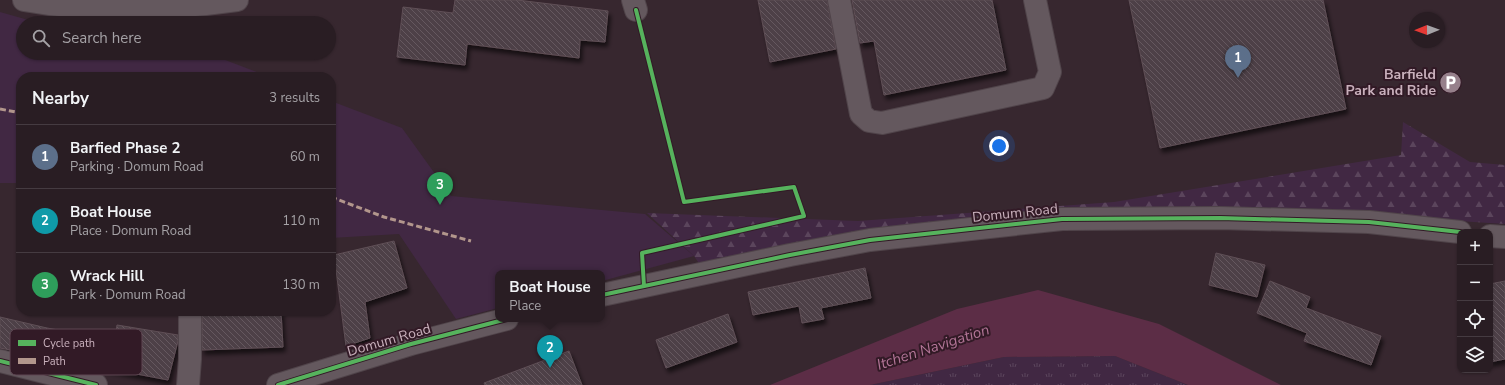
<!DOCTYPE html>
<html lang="en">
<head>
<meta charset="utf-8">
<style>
  :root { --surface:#291d23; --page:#31262b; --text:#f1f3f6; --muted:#a5a2a6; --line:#453b41; --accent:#96808b }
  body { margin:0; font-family:"Nunito Sans",sans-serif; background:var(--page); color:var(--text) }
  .controls { position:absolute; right:12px; bottom:12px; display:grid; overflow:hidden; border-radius:8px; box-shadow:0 1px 3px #0004 }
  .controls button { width:36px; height:36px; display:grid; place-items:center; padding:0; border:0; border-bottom:1px solid var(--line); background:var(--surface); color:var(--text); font:20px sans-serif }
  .compass { position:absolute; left:1409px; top:12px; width:36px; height:36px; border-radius:50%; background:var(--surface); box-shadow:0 1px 3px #0004; rotate:269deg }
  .you { position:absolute; left:999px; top:146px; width:14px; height:14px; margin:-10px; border:3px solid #fff; border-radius:50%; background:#1a73e8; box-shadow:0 0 0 6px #1a73e833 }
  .badge { display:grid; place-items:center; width:26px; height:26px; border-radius:50%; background:var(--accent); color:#fff; font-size:13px; font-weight:700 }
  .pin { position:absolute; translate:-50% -33px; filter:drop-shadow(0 1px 2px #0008) }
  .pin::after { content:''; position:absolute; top:21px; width:14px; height:12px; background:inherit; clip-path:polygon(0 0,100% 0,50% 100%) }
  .popup { position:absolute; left:495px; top:270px; width:110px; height:52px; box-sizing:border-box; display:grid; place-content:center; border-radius:8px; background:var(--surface); filter:drop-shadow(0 1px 3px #0005); font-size:13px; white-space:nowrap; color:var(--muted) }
  .popup b { font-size:15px; color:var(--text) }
  .popup::after { content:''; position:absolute; left:50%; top:100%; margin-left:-8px; border:8px solid transparent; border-top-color:var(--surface) }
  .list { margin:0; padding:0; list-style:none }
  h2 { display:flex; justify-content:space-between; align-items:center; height:52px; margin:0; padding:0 16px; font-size:17px }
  h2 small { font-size:13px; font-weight:400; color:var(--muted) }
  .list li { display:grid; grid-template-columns:26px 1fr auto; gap:12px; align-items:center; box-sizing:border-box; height:64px; padding:0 16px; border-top:1px solid var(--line) }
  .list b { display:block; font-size:15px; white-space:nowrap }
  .list p { margin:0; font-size:13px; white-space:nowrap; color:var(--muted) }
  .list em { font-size:13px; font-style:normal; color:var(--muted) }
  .icon { flex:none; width:22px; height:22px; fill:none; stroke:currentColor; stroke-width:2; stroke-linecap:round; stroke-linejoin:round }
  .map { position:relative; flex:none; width:1505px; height:385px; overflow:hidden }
  .search { position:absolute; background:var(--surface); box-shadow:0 1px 3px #0004; left:16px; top:16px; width:320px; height:44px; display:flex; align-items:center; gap:10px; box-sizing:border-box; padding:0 14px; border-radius:22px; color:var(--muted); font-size:15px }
  .panel { position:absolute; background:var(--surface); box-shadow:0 1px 3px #0004; left:16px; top:72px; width:320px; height:244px; border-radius:16px }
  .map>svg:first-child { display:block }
</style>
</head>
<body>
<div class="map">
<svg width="1505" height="385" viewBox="0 0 1505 385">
  <defs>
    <pattern id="grass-tufts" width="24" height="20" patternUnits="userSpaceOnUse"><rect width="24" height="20" fill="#412843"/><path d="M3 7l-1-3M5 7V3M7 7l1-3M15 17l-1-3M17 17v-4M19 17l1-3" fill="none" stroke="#5b455c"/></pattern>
    <pattern id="forest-firs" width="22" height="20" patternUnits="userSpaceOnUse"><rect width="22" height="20" fill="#412843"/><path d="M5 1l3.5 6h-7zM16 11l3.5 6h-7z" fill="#5b455c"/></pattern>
    <pattern id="building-back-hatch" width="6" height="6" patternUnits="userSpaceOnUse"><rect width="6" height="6" fill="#4d3f46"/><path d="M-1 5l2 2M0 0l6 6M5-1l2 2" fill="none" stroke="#65585f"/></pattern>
    <filter id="shadow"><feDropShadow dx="2.5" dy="4.5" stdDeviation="2" flood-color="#0009"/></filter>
  </defs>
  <rect width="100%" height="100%" fill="#37272f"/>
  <path fill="url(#grass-tufts)" d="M 1115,356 L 1188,385 L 870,385 L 1004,357 Z"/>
  <path fill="url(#forest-firs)" d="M 1403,122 L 1470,162 L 1505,165 L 1505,224 L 1365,215 L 1063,210 L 705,272 L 694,256 L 647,213 L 858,221 L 1114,202 L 1401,155 Z"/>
  <g fill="#412843">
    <path d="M 0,12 L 39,23 L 23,23 L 23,53 L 207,53 L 270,77 L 21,77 L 21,183 L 0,183 Z"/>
    <path d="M 331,101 L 402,128 L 451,196 L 645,214 L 694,256 L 602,281 L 602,273 L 498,273 L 498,308 L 456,319 L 399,234 L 331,238 Z"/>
  </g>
  <path fill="#5c2d46" d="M 1038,290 L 1159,324 L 1281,385 L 1188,385 L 1115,356 L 1004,357 L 870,385 L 770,385 L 957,309 Z"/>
  <g fill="url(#building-back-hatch)" stroke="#5f4f56" filter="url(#shadow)">
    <path d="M 455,0 L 517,0 L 608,11 L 605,42 L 580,40 L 579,58 L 467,44 L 465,65 L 397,57 L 403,7 L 453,13 Z"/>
    <path d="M 758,0 L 827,0 L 836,49 L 770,62 Z"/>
    <path d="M 852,0 L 992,0 L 1006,70 L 884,95 L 874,41 L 860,43 Z"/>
    <path d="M 1129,0 L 1323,0 L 1346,109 L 1160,148 Z"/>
    <path d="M 394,241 L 407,288 L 365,302 L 370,338 L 346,346 L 334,255 Z"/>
    <path d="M 1216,253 L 1265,265 L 1257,297 L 1209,285 Z"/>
    <path d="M 865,268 L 871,298 L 821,308 L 824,319 L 802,323 L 799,306 L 753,315 L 748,292 Z"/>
    <path d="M 1270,281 L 1310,297 L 1306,308 L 1381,336 L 1371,365 L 1304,341 L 1307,333 L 1257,313 Z"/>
    <path d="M 1505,281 L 1505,359 L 1490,362 L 1490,284 Z"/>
    <path d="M 202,311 L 281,311 L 283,347 L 202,350 Z"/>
    <path d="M 728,314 L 737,342 L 666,368 L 656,340 Z"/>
    <path d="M 0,317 L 47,328 L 115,340 L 117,325 L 178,335 L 178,341 L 168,380 L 0,348 Z"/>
    <path d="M 569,351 L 582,385 L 485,385 L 484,383 Z"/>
  </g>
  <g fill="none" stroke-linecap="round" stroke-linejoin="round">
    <defs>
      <g id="minor">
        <path d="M 24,0 C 94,13 167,10 237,0"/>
        <path d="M 633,0 L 636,10"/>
        <path d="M 839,0 L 861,114 L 869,121 L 882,123 L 1043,88 L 1050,72 L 1035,0"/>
        <path d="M 1490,236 L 1505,237"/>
        <path d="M 602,295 L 790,255 L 870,240 L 1062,219 L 1220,218 L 1369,222 L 1460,232"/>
        <path d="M 0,361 L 96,385"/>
        <path d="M 188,385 L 190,359 L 190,311"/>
        <path d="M 278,385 L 411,344 L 507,319"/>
      </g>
    </defs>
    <use href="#minor" stroke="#50444a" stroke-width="24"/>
    <use href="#minor" stroke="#64585e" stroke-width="22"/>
    <g stroke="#b2968c" stroke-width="3" stroke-dasharray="6 3" stroke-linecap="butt">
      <path d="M 0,109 L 21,113"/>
      <path d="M 331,197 L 384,217 L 471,241"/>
    </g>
    <defs>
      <g id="cycleway">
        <path d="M 636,10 L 684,202 L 794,187 L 804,216 L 642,253 L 644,286"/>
        <path d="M 602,295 L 790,255 L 870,240 L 1062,219 L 1220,218 L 1369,222 L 1460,232"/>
        <path d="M 0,361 L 96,385"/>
        <path d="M 278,385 L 411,344 L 507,319"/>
      </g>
    </defs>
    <use href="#cycleway" stroke="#321a26" stroke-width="6"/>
    <use href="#cycleway" stroke="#56b35d" stroke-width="4"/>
  </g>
  <defs>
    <symbol id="parking-disc" viewBox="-11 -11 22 22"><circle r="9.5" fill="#96808b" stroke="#321a26"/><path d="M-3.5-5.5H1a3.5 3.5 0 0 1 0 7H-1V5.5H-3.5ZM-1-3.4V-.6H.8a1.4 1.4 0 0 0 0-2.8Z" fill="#fff"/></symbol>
  </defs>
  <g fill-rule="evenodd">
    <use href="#parking-disc" x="1438" y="70" width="25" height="25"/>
  </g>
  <g text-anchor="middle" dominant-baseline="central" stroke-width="4" stroke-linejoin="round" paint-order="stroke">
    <g font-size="14" font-weight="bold" fill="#c9b0bc" stroke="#321a26" text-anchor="end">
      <text x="1436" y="74">Barfield<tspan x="1436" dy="16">Park and Ride</tspan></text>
    </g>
    <g font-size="14" fill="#c9b0bc" stroke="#321a26">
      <text transform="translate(1015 213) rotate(-6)">Domum Road</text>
      <text transform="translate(389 340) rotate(-16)">Domum Road</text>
    </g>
    <g font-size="15" font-style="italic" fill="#b37597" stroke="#321a26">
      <text transform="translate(933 347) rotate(-18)">Itchen Navigation</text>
    </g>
  </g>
  <rect x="10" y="329" width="132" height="46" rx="6" fill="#321a26" stroke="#5f4753" stroke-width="1"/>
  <rect x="18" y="340" width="18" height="6" fill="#56b35d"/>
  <rect x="18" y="358" width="18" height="6" fill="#b2968c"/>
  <g font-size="11" fill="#c9b0bc">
    <text x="43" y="347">Cycle path</text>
    <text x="43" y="365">Path</text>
  </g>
</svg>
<div class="controls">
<button>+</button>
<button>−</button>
<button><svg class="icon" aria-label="locate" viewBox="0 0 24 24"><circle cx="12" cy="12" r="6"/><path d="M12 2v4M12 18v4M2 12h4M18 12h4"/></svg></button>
<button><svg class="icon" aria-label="layers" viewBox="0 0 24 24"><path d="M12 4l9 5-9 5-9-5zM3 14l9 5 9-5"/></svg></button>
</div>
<svg class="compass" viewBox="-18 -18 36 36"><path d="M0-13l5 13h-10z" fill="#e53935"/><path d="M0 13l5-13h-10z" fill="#a5a2a6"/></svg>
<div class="you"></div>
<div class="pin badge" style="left:1238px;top:78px;background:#5c6f8a">1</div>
<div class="pin badge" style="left:550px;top:368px;background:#0f9aa8">2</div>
<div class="popup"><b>Boat House</b>Place</div>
<div class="pin badge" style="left:440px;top:205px;background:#2e9e5b">3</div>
<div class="search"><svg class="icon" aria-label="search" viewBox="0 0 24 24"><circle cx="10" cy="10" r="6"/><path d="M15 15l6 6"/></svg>Search here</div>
<section class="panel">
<h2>Nearby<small>3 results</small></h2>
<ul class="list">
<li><span class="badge" style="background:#5c6f8a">1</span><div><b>Barfied Phase 2</b><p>Parking · Domum Road</p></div><em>60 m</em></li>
<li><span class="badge" style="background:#0f9aa8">2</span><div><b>Boat House</b><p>Place · Domum Road</p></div><em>110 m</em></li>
<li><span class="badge" style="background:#2e9e5b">3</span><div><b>Wrack Hill</b><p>Park · Domum Road</p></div><em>130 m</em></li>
</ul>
</section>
</div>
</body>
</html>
